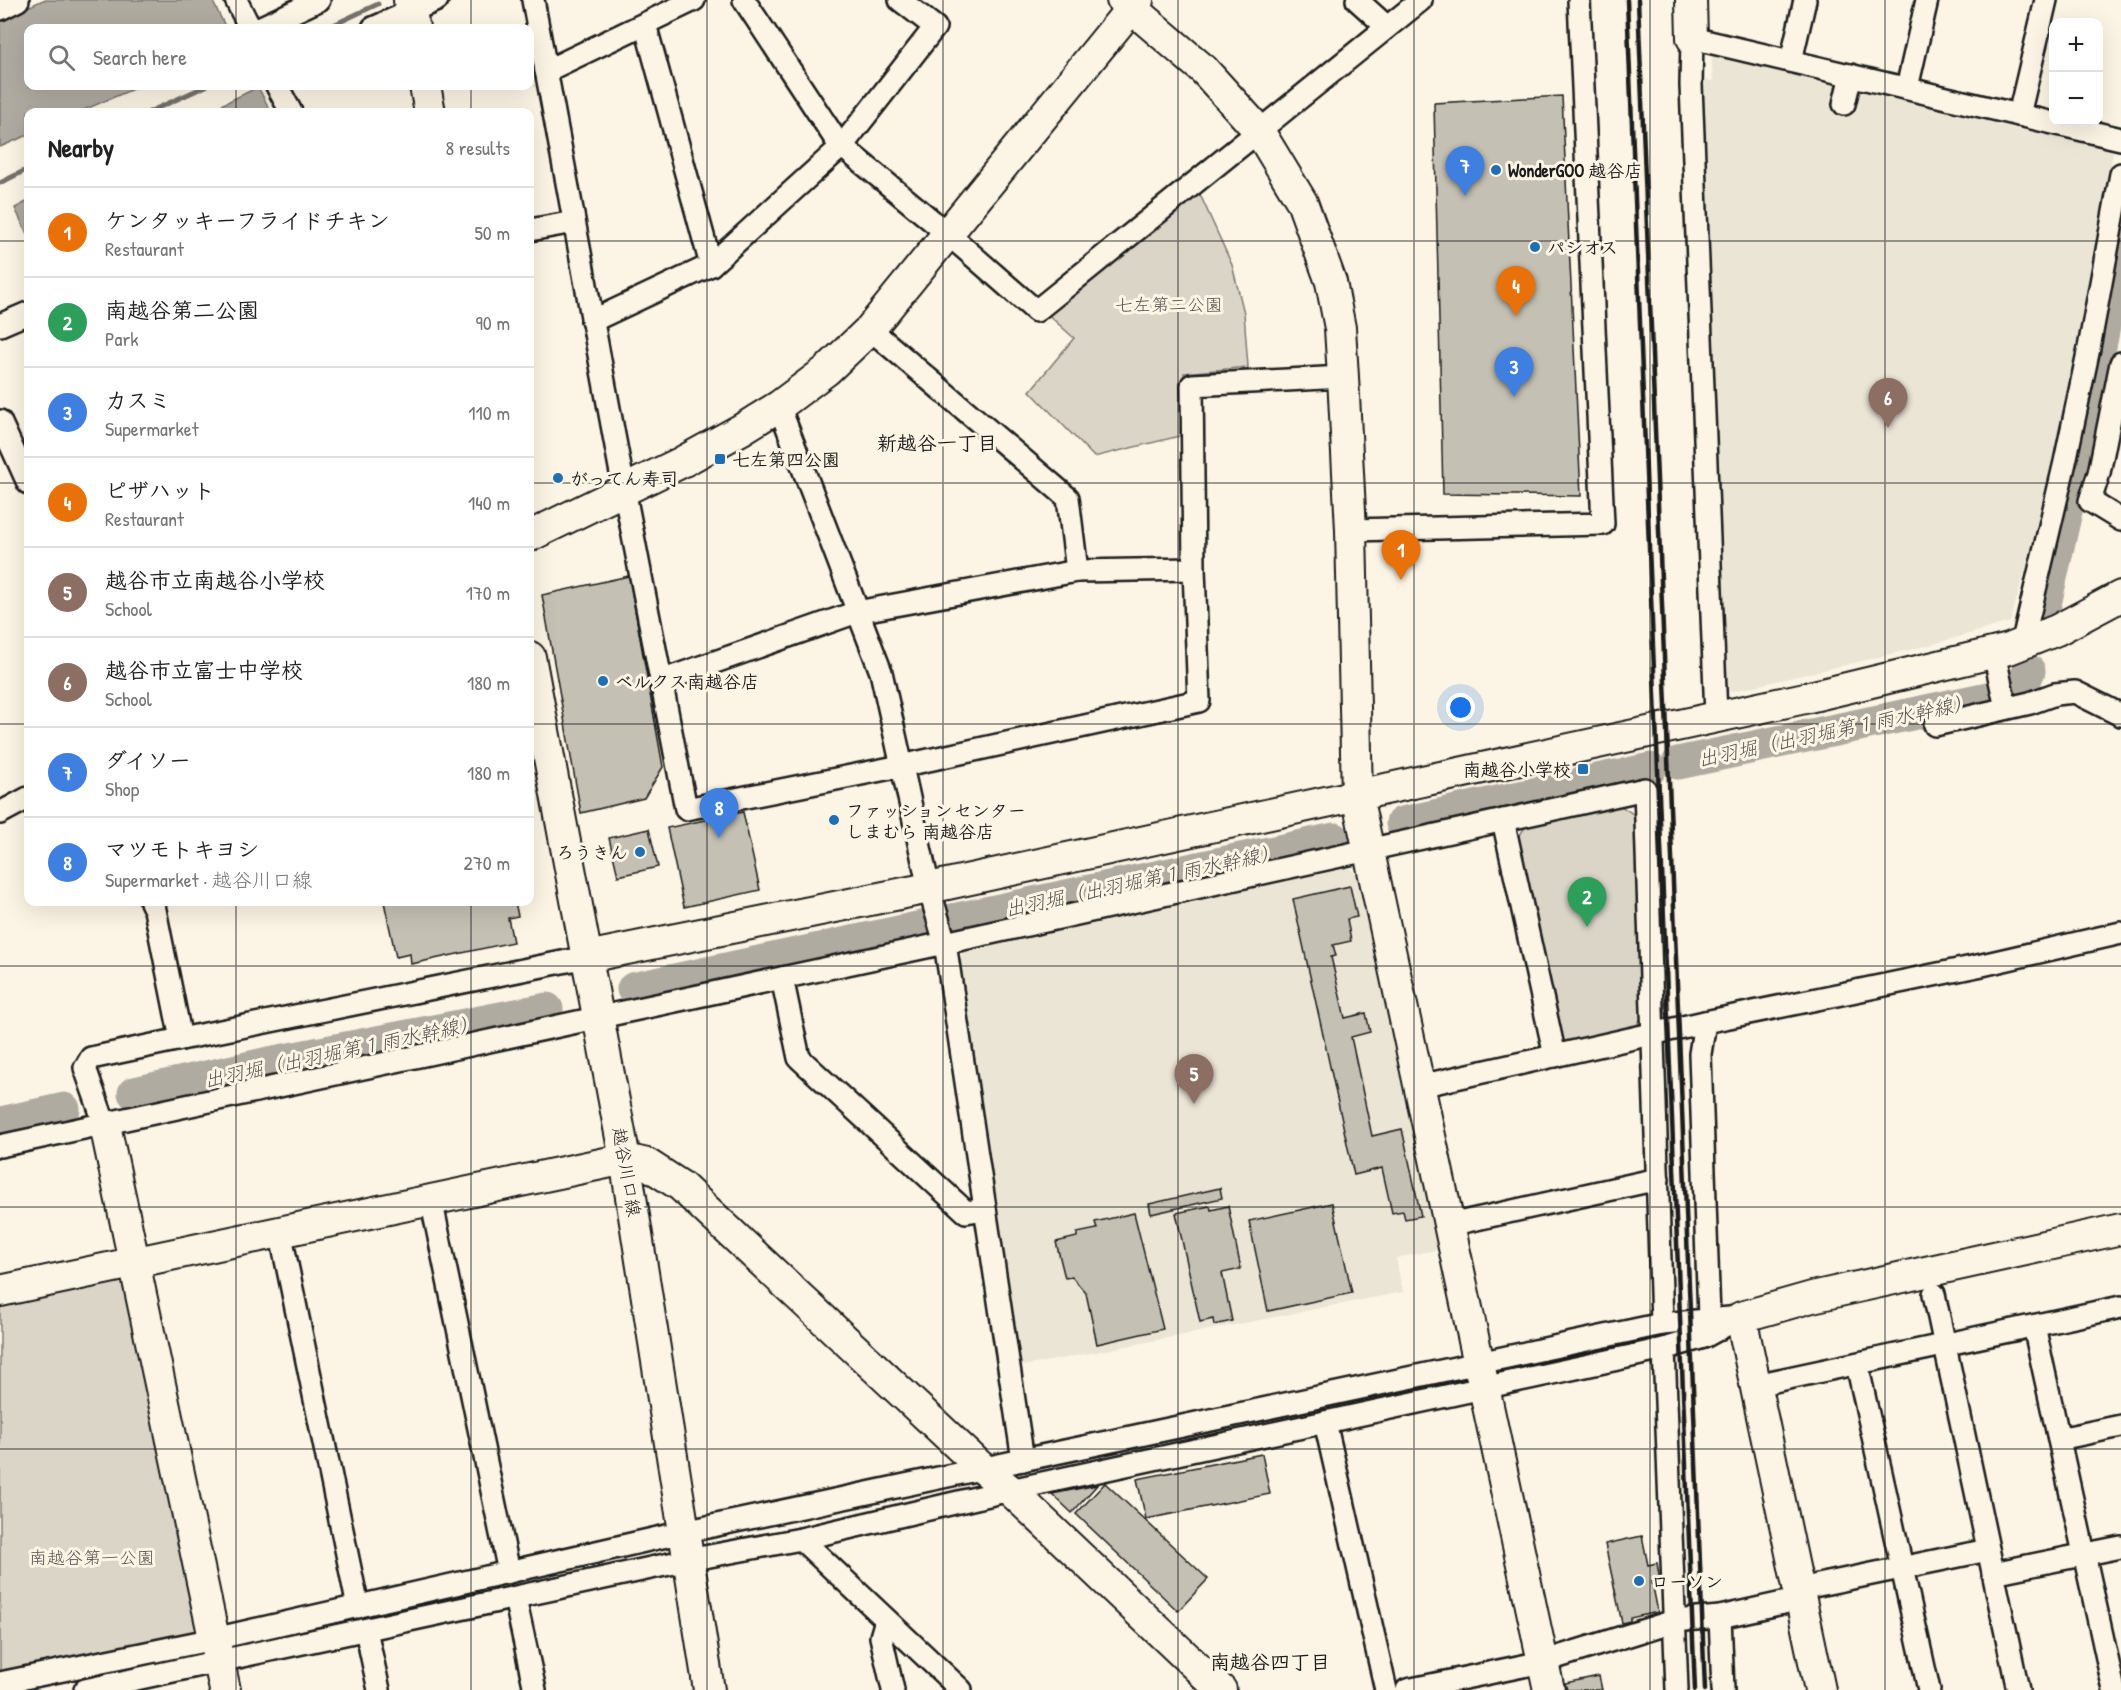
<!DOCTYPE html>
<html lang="en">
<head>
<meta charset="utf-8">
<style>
  :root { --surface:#fff; --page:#f6f6f6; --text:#222; --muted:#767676; --line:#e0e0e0; --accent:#ea580c }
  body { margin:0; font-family:"Patrick Hand","Klee One",sans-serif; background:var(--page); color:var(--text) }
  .controls { position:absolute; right:18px; top:18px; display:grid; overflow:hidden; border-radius:12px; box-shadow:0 6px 24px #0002 }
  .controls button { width:54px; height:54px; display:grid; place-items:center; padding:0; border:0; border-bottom:2px solid var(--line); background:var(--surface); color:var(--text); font:30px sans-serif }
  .you { position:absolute; left:1461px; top:708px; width:21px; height:21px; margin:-15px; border:4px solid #fff; border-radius:50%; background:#1a73e8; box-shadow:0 0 0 9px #1a73e833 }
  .badge { display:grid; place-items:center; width:39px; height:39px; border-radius:50%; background:var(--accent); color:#fff; font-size:20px; font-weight:700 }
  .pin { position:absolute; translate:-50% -50px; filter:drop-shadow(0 2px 3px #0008) }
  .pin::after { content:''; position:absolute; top:32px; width:21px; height:18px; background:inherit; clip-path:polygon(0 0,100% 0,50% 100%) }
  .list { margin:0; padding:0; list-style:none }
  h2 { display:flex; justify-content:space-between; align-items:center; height:78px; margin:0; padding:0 24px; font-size:26px }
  h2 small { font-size:20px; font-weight:400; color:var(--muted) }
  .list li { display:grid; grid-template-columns:39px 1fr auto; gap:18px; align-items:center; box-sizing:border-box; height:90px; padding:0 24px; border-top:2px solid var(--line) }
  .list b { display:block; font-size:22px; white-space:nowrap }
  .list p { margin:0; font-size:20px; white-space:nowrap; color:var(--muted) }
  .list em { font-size:20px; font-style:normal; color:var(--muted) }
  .icon { flex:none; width:33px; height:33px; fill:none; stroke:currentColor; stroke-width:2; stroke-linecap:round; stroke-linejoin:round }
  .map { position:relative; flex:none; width:2121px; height:1690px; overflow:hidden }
  .search { position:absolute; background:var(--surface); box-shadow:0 6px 24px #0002; left:24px; top:24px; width:510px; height:66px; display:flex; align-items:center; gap:15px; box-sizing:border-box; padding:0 21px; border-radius:12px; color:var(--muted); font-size:22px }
  .panel { position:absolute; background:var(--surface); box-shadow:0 6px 24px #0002; left:24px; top:108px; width:510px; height:798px; border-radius:12px }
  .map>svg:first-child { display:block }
</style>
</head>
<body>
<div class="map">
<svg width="2121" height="1690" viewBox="0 0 2121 1690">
  <rect width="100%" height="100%" fill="#fcf5e5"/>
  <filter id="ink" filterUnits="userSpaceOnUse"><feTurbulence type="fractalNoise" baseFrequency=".0167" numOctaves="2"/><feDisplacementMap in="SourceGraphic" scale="12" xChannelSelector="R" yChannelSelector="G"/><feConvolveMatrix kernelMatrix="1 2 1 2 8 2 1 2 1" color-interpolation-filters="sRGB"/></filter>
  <g filter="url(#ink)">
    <g fill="#ebe5d6">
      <path d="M 1711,51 L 2109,145 L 2113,154 L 2076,362 L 2047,495 L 2010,622 L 1930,645 L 1725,693 L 1700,87 L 1705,80 L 1713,81 Z"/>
      <path d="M 1349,868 L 1357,874 L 1440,1249 L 1396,1258 L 1403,1292 L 1019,1367 L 959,960 L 964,951 Z"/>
    </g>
    <g fill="#dbd5c8" stroke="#7c7872" stroke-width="1.5">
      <path d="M 1198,190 L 1232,265 L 1244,313 L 1248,367 L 1184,373 L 1180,436 L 1094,457 L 1030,391 L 1074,338 L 1044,311 Z"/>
      <path d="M 1621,806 L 1636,816 L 1643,1015 L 1636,1027 L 1566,1045 L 1559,1040 L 1517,839 L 1526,826 Z"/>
      <path d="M 127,1267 L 202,1631 L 0,1674 L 0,1298 Z"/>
    </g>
    <g fill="#b0aba1" stroke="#75726c" stroke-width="1.5">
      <path d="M 43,0 L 212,0 L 226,28 L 28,28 L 28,86 L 140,86 L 79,112 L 28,112 L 28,135 L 0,147 L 0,20 Z"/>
      <path d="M 258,87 L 271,112 L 207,112 Z"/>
      <path d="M 28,201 L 28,236 L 15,208 Z"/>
    </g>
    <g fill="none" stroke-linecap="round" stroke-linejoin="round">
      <g stroke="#75726c" stroke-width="5">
        <path d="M 327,28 L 378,4"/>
        <path d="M 149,112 L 206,86"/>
        <path d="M 0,183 L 28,169"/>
      </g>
      <g stroke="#b0aba1" stroke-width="33">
        <path d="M 2045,604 L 2070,494 L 2121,243"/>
        <path d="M 2012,693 L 2023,684 L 2029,671"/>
        <path d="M 1678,763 L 1993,697"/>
        <path d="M 1627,774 L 1650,769"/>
        <path d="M 1402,823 L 1615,776"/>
        <path d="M 948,921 L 1335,839"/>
        <path d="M 633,989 L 927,926"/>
        <path d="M 134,1093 L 264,1064 L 547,1009"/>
        <path d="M 0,1123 L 64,1109"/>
      </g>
    </g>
    <g fill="#c4c0b3" stroke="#1c1c1c" stroke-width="1.5">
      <path d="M 1562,96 L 1581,496 L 1443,494 L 1434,103 Z"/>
      <path d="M 629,576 L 663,767 L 644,798 L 581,813 L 542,595 Z"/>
      <path d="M 743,812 L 760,890 L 684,907 L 667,828 Z"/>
      <path d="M 649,829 L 658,867 L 618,876 L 609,838 Z"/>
      <path d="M 1350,886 L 1357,917 L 1347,919 L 1351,941 L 1333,945 L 1336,956 L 1331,957 L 1345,1018 L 1366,1013 L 1370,1032 L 1351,1037 L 1372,1136 L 1402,1129 L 1421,1216 L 1405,1219 L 1403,1211 L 1392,1213 L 1382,1168 L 1354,1175 L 1293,899 Z"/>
      <path d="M 384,902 L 515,902 L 518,916 L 508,918 L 513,942 L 411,964 L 410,954 L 396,957 Z"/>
      <path d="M 1220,1188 L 1222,1198 L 1151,1214 L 1149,1204 Z"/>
      <path d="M 1332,1203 L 1352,1293 L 1268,1311 L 1249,1221 Z"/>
      <path d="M 1210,1206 L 1211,1210 L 1228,1206 L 1241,1269 L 1222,1273 L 1232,1321 L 1214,1325 L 1213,1319 L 1200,1322 L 1176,1213 Z"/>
      <path d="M 1134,1213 L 1163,1329 L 1097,1344 L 1086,1293 L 1072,1277 L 1065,1278 L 1056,1242 L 1077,1237 L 1077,1233 L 1097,1229 L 1095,1222 Z"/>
      <path d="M 1262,1454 L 1270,1494 L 1146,1519 L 1137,1479 Z"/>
      <path d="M 1105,1483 L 1208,1579 L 1178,1611 L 1076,1514 Z"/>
      <path d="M 1097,1485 L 1072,1513 L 1052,1494 Z"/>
      <path d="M 1642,1536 L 1648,1565 L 1657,1563 L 1660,1581 L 1652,1582 L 1658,1612 L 1630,1618 L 1630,1621 L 1622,1623 L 1605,1544 Z"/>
      <path d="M 1599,1676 L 1602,1690 L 1567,1690 L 1565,1683 Z"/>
    </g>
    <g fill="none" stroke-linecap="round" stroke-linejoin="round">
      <defs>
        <g id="street">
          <path d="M 236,0 L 250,28"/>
          <path d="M 533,0 L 624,489 L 686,809 L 901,766 L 1199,701 L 1194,569 L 1192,385 L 1343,377"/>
          <path d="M 744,0 L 838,143 L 948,234 L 1036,311 L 1421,0"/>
          <path d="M 1357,0 L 1387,27"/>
          <path d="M 0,9 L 18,0"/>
          <path d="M 645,24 L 711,265"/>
          <path d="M 259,28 L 319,0"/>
          <path d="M 373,28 L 437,0"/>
          <path d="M 1791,61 L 1805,0"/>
          <path d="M 546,71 L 694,0"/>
          <path d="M 277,86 L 291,112"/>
          <path d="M 1907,88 L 1927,0"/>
          <path d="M 1844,104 L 1851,75"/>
          <path d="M 2019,115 L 2046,0"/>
          <path d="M 530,230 L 574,222"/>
          <path d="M 592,321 L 711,265 L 842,146 L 935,27 L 900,0"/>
          <path d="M 0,325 L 28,313"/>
          <path d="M 870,329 L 1068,498 L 1077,571"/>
          <path d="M 2121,363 L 2099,473 L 2090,501 L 2121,520"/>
          <path d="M 779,406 L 881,672 L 929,888 L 945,943 L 1023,1460"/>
          <path d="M 0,421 L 28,483"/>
          <path d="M 1351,530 L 1603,524 L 1579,0"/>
          <path d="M 2022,645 L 2065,462 L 2089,348 L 2121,174"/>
          <path d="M 1994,653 L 2006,708"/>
          <path d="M 661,681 L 857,612 L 1077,571 L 1194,569"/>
          <path d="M 1716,716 L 1691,85 L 1692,38 L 2121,139"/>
          <path d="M 1935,725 L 2030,703 L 2055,694 L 2075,692 L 2121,715"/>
          <path d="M 0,813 L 28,798"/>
          <path d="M 1503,820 L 1555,1056"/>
          <path d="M 151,902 L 155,910 L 181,1039 L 587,957"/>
          <path d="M 782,978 L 799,1058 L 966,1212 L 985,1209"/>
          <path d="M 1420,1086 L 1705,1022"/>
          <path d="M 105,1125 L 85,1068 L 91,1058 L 181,1039"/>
          <path d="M 0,1146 L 945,943 L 1645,789 L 1662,1324"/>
          <path d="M 431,1199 L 509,1572"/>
          <path d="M 1449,1225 L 1658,1179"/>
          <path d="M 280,1231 L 358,1607"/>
          <path d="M 1934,1294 L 2018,1690"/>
          <path d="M 1709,1318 L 1700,1054 L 1705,1022 L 1982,965 L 2121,933"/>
          <path d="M 2034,1326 L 2114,1690"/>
          <path d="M 1664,1349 L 1677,1690"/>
          <path d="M 1857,1364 L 1929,1690"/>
          <path d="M 1756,1385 L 2121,1307"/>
          <path d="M 1325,1422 L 1386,1690"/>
          <path d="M 2059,1439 L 2121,1426"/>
          <path d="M 801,1539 L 961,1690"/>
          <path d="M 1993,1573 L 2121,1547"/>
          <path d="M 1799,1589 L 1988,1550"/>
          <path d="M 515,1598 L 535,1690"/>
          <path d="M 1720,1617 L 1723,1690"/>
          <path d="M 886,1620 L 881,1637 L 893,1690"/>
          <path d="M 366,1630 L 379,1690"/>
          <path d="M 0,1683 L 214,1639 L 684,1532 L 1662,1324 L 1741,1317"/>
          <path d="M 85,1690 L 688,1560 L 801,1539 L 1010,1490 L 1664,1349 L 1704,1337 L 1737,1319"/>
          <path d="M 1407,1690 L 1542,1662 L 1674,1621 L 1720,1617 L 1801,1599"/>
        </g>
        <g id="secondary">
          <path d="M 409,0 L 414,28"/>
          <path d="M 1122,0 L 1204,70 L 1259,131 L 1302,202 L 1331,282 L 1340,328 L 1343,377 L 1351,530 L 1357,796 L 1549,1690"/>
          <path d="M 1691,0 L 1692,38"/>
          <path d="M 425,86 L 430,112"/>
          <path d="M 530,536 L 682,462 L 742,429 L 779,406 L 827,370 L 870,329 L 1138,0"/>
          <path d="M 530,657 L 625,1159 L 709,1690"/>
          <path d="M 587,957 L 929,888 L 1805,698 L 2009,649 L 2057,630 L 2121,596"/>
          <path d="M 105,1125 L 225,1690"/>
          <path d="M 0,1291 L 625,1159 L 647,1164 L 681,1186 L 982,1468 L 1010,1490 L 1221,1690"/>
          <path d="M 1820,1690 L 1741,1317 L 1812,1297 L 2121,1229"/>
        </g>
      </defs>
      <use href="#street" stroke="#1c1c1c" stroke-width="26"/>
      <use href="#secondary" stroke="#1c1c1c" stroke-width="34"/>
      <use href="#street" stroke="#fcf5e5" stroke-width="21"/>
      <use href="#secondary" stroke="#fcf5e5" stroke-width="30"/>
      <g stroke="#1c1c1c" stroke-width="4.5">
        <path d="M 1627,0 L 1695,1690"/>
        <path d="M 1638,0 L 1705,1690"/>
      </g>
    </g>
  </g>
  <path fill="none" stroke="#1c1c1c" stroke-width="1.5" stroke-opacity="0.55" d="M 236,0 L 236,28M 471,0 L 471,28M 707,0 L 707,1690M 943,0 L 943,1690M 1178,0 L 1178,1690M 1414,0 L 1414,1690M 1650,0 L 1650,1690M 1885,0 L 1885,1690M 236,86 L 236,112M 471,86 L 471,112M 0,241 L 28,241M 530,241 L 2121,241M 0,483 L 28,483M 530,483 L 2121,483M 0,724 L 28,724M 530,724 L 2121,724M 236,902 L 236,1690M 471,902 L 471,1690M 0,966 L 2121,966M 0,1207 L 2121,1207M 0,1449 L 2121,1449"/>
  <g fill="#1f6fb2" stroke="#fcf5e5" stroke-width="2">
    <circle cx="1496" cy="170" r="6"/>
    <circle cx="1535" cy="247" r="6"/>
    <rect x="714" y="453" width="12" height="12" rx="3"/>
    <circle cx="558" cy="478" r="6"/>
    <circle cx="603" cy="681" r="6"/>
    <rect x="1577" y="763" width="12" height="12" rx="3"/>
    <circle cx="834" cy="820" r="6"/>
    <circle cx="640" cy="852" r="6"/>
    <circle cx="1639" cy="1581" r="6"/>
  </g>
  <g text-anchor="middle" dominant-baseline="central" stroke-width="6" stroke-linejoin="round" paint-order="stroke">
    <g font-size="18" font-weight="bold" fill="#1c1c1c" stroke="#fcf5e5" text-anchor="start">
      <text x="1508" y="170">WonderGOO 越谷店</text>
      <text x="1547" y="247">パシオス</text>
      <text x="732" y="459">七左第四公園</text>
      <text x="570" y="478">がってん寿司</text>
      <text x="615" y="681">ベルクス南越谷店</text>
      <text x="1571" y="769" text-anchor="end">南越谷小学校</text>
      <text x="846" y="810">ファッションセンター<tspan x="846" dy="21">しまむら 南越谷店</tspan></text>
      <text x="628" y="852" text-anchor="end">ろうきん</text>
      <text x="1651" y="1581">ローソン</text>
    </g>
    <g font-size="18" fill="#555450" stroke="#fcf5e5">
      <text x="1169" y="304">七左第二公園</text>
      <text x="92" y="1557">南越谷第一公園</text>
    </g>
    <g font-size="18" fill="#1c1c1c" stroke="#fcf5e5">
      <text transform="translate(627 1172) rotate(80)">越谷川口線</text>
    </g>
    <g font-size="20" font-weight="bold" fill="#1c1c1c" stroke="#fcf5e5">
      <text x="937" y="442">新越谷一丁目</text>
      <text x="1270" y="1661">南越谷四丁目</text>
    </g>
    <g font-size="20" font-style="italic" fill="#575551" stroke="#fcf5e5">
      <text transform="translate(1835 730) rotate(-12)">出羽堀（出羽堀第１雨水幹線）</text>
      <text transform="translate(1142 880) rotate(-12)">出羽堀（出羽堀第１雨水幹線）</text>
      <text transform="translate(341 1051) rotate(-12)">出羽堀（出羽堀第１雨水幹線）</text>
    </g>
  </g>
</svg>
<div class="controls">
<button>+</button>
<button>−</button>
</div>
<div class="you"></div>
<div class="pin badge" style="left:1401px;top:580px;background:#e8710a">1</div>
<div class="pin badge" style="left:1587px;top:927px;background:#2e9e5b">2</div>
<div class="pin badge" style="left:1514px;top:397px;background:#3f7fe0">3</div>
<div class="pin badge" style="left:1516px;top:316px;background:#e8710a">4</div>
<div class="pin badge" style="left:1194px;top:1104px;background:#8d6e63">5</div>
<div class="pin badge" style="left:1888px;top:428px;background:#8d6e63">6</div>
<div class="pin badge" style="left:1465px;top:196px;background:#3f7fe0">7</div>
<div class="pin badge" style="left:719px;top:838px;background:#3f7fe0">8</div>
<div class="search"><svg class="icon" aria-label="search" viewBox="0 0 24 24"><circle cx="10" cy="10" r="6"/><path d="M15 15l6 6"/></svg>Search here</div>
<section class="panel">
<h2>Nearby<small>8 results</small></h2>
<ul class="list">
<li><span class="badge" style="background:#e8710a">1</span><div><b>ケンタッキーフライドチキン</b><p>Restaurant</p></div><em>50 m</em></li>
<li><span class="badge" style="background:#2e9e5b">2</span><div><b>南越谷第二公園</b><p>Park</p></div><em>90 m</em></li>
<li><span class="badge" style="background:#3f7fe0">3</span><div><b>カスミ</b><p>Supermarket</p></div><em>110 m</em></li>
<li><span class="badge" style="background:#e8710a">4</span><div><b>ピザハット</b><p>Restaurant</p></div><em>140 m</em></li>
<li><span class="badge" style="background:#8d6e63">5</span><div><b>越谷市立南越谷小学校</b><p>School</p></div><em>170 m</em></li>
<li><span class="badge" style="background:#8d6e63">6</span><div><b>越谷市立富士中学校</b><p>School</p></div><em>180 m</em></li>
<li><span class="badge" style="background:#3f7fe0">7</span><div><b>ダイソー</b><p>Shop</p></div><em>180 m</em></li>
<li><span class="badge" style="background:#3f7fe0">8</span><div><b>マツモトキヨシ</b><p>Supermarket · 越谷川口線</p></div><em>270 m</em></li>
</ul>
</section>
</div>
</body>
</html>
